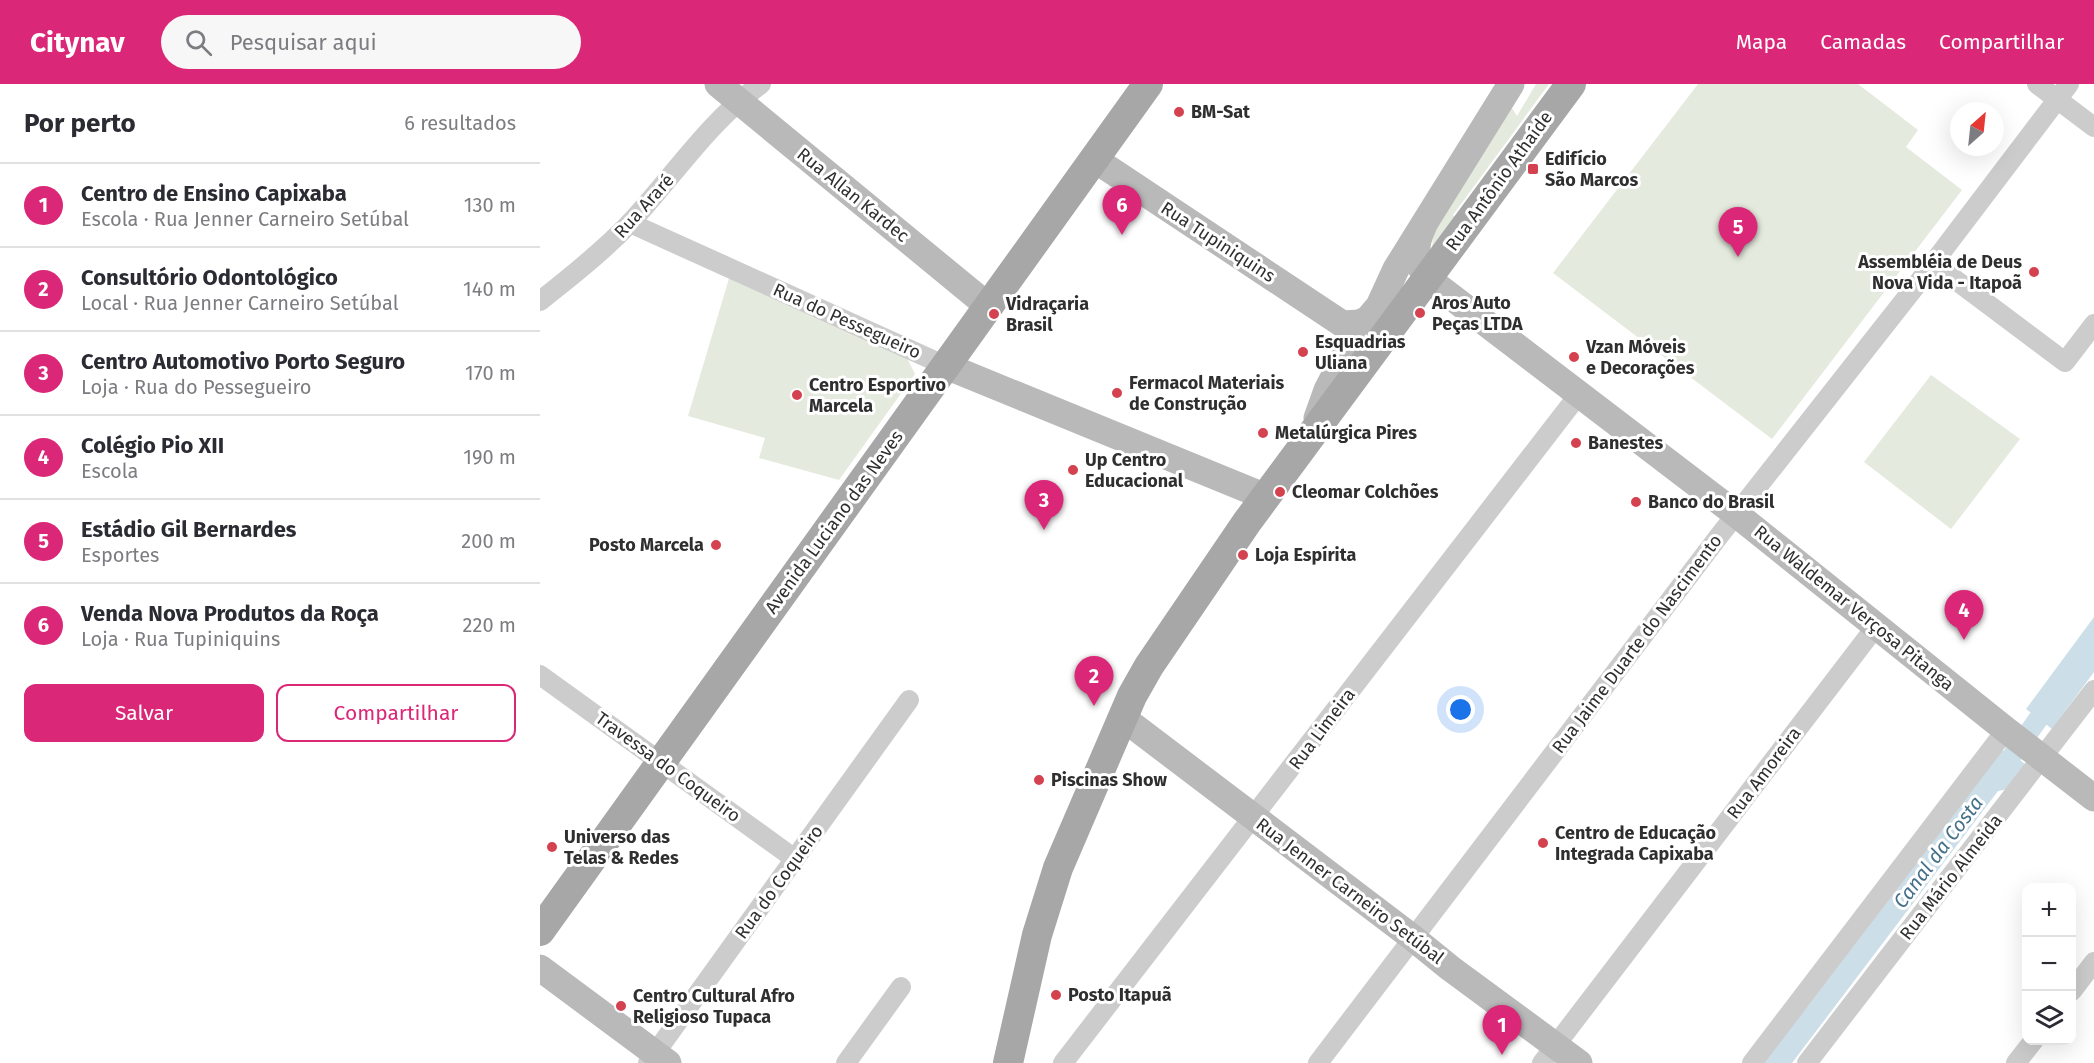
<!DOCTYPE html>
<html lang="pt">
<head>
<meta charset="utf-8">
<style>
  :root { --surface:#fff; --page:#f7f7f7; --text:#2b2b33; --muted:#7c7c81; --line:#e1e1e2; --accent:#db2777 }
  body { margin:0; font-family:"Fira Sans",sans-serif; background:var(--page); color:var(--text) }
  .controls { position:absolute; right:18px; bottom:18px; display:grid; overflow:hidden; border-radius:12px; box-shadow:0 6px 24px #0002 }
  .controls button { width:54px; height:54px; display:grid; place-items:center; padding:0; border:0; border-bottom:2px solid var(--line); background:var(--surface); color:var(--text); font:30px sans-serif }
  .compass { position:absolute; left:1410px; top:18px; width:54px; height:54px; border-radius:50%; background:var(--surface); box-shadow:0 6px 24px #0002; rotate:27deg }
  .you { position:absolute; left:921px; top:626px; width:21px; height:21px; margin:-15px; border:4px solid #fff; border-radius:50%; background:#1a73e8; box-shadow:0 0 0 9px #1a73e833 }
  .badge { display:grid; place-items:center; width:39px; height:39px; border-radius:50%; background:var(--accent); color:#fff; font-size:20px; font-weight:700 }
  .pin { position:absolute; translate:-50% -50px; filter:drop-shadow(0 2px 3px #0008) }
  .pin::after { content:''; position:absolute; top:32px; width:21px; height:18px; background:inherit; clip-path:polygon(0 0,100% 0,50% 100%) }
  .list { margin:0; padding:0; list-style:none }
  h2 { display:flex; justify-content:space-between; align-items:center; height:78px; margin:0; padding:0 24px; font-size:26px }
  h2 small { font-size:20px; font-weight:400; color:var(--muted) }
  .list li { display:grid; grid-template-columns:39px 1fr auto; gap:18px; align-items:center; box-sizing:border-box; height:84px; padding:0 24px; border-top:2px solid var(--line) }
  .list b { display:block; font-size:22px; white-space:nowrap }
  .list p { margin:0; font-size:20px; white-space:nowrap; color:var(--muted) }
  .list em { font-size:20px; font-style:normal; color:var(--muted) }
  .actions { display:flex; gap:12px; padding:18px 24px }
  .actions a { flex:1; padding:14px 0; border:2px solid var(--accent); border-radius:12px; text-align:center; font-size:21px; color:var(--accent) }
  .actions .main { background:var(--accent); color:#fff }
  .icon { flex:none; width:33px; height:33px; fill:none; stroke:currentColor; stroke-width:2; stroke-linecap:round; stroke-linejoin:round }
  .map { position:relative; flex:none; width:1554px; height:979px; overflow:hidden }
  header { display:flex; align-items:center; gap:36px; box-sizing:border-box; height:84px; padding:0 30px; background:var(--accent); color:#fff }
  header strong { font-size:28px }
  nav { display:flex; gap:33px; margin-inline-start:auto; font-size:21px }
  .search { width:420px; height:54px; background:var(--page); display:flex; align-items:center; gap:15px; box-sizing:border-box; padding:0 21px; border-radius:33px; color:var(--muted); font-size:22px }
  main { display:flex }
  aside { flex:1; background:var(--surface) }
  .map>svg:first-child { display:block }
</style>
</head>
<body>
<header>
<strong>Citynav</strong>
<div class="search"><svg class="icon" aria-label="search" viewBox="0 0 24 24"><circle cx="10" cy="10" r="6"/><path d="M15 15l6 6"/></svg>Pesquisar aqui</div>
<nav><a>Mapa</a><a>Camadas</a><a>Compartilhar</a></nav>
</header>
<main>
<aside>
<h2>Por perto<small>6 resultados</small></h2>
<ul class="list">
<li><span class="badge">1</span><div><b>Centro de Ensino Capixaba</b><p>Escola · Rua Jenner Carneiro Setúbal</p></div><em>130 m</em></li>
<li><span class="badge">2</span><div><b>Consultório Odontológico</b><p>Local · Rua Jenner Carneiro Setúbal</p></div><em>140 m</em></li>
<li><span class="badge">3</span><div><b>Centro Automotivo Porto Seguro</b><p>Loja · Rua do Pessegueiro</p></div><em>170 m</em></li>
<li><span class="badge">4</span><div><b>Colégio Pio XII</b><p>Escola</p></div><em>190 m</em></li>
<li><span class="badge">5</span><div><b>Estádio Gil Bernardes</b><p>Esportes</p></div><em>200 m</em></li>
<li><span class="badge">6</span><div><b>Venda Nova Produtos da Roça</b><p>Loja · Rua Tupiniquins</p></div><em>220 m</em></li>
</ul>
<div class="actions"><a class="main">Salvar</a><a>Compartilhar</a></div>
</aside>
<div class="map">
<svg width="1554" height="979" viewBox="0 0 1554 979">
  <rect width="100%" height="100%" fill="#fff"/>
  <g fill="#e5eade">
    <path d="M 996,0 L 1009,0 L 913,131 L 917,135 L 892,169 L 893,149 L 970,21 L 977,32 Z"/>
    <path d="M 1158,0 L 1318,0 L 1378,46 L 1366,63 L 1422,106 L 1232,355 L 1013,189 Z"/>
    <path d="M 190,191 L 367,274 L 375,290 L 299,396 L 219,374 L 225,354 L 148,332 Z"/>
    <path d="M 1391,291 L 1480,355 L 1411,445 L 1324,378 Z"/>
  </g>
  <g fill="#ccdee8">
    <path d="M 1554,533 L 1554,588 L 1512,645 L 1486,625 Z"/>
    <path d="M 1467,666 L 1485,680 L 1468,705 L 1458,707 L 1252,979 L 1222,979 L 1265,922 L 1267,923 L 1442,693 L 1458,668 Z"/>
  </g>
  <g fill="none" stroke-linecap="round" stroke-linejoin="round">
    <path stroke="#ccdee8" stroke-width="20" d="M 1474,669 L 1514,613"/>
    <g stroke="#ccc" stroke-width="20">
      <path d="M 1497,0 L 1554,43"/>
      <path d="M 90,139 L 406,282"/>
      <path d="M 1393,179 L 1525,278 L 1554,240"/>
      <path d="M 0,217 C 32,192 62,168 90,139 C 133,93 169,37 221,0"/>
      <path d="M 0,591 L 255,775"/>
      <path d="M 1532,907 L 1554,878"/>
      <path d="M 108,979 L 369,616"/>
      <path d="M 306,979 L 361,903"/>
      <path d="M 523,979 L 1039,310"/>
      <path d="M 778,979 L 1179,452 L 1378,199 L 1529,0"/>
      <path d="M 1002,979 L 1337,541"/>
      <path d="M 1212,979 L 1466,646"/>
      <path d="M 1267,979 L 1554,606"/>
      <path d="M 1476,979 L 1494,956"/>
    </g>
    <g stroke="#b9b9b9" stroke-width="27">
      <path d="M 178,0 L 448,222"/>
      <path d="M 554,75 L 807,243 L 811,251 L 811,260 L 787,306 L 777,334"/>
      <path d="M 883,143 C 874,162 874,178 888,195 L 1196,430 L 1466,646 L 1554,714"/>
      <path d="M 803,240 L 819,239 L 828,235 L 839,222 L 856,185 L 971,0"/>
      <path d="M 406,282 L 726,413"/>
      <path d="M 583,634 L 873,854 L 910,884 L 1039,979"/>
      <path d="M 0,884 L 128,979"/>
    </g>
    <g stroke="#a7a7a7" stroke-width="30">
      <path d="M 0,847 L 608,0"/>
      <path d="M 468,979 L 497,851 L 518,784 L 592,612 L 609,582 L 707,438 L 1031,0"/>
    </g>
  </g>
  <g fill="#d4424f" stroke="#fff" stroke-width="2">
    <circle cx="639" cy="28" r="6"/>
    <rect x="987" y="79" width="12" height="12" rx="3"/>
    <circle cx="1494" cy="188" r="6"/>
    <circle cx="880" cy="229" r="6"/>
    <circle cx="454" cy="230" r="6"/>
    <circle cx="763" cy="268" r="6"/>
    <circle cx="1034" cy="273" r="6"/>
    <circle cx="577" cy="309" r="6"/>
    <circle cx="257" cy="311" r="6"/>
    <circle cx="723" cy="349" r="6"/>
    <circle cx="1036" cy="359" r="6"/>
    <circle cx="533" cy="386" r="6"/>
    <circle cx="740" cy="408" r="6"/>
    <circle cx="1096" cy="418" r="6"/>
    <circle cx="176" cy="461" r="6"/>
    <circle cx="703" cy="471" r="6"/>
    <circle cx="499" cy="696" r="6"/>
    <circle cx="1003" cy="759" r="6"/>
    <circle cx="12" cy="763" r="6"/>
    <circle cx="516" cy="911" r="6"/>
    <circle cx="81" cy="922" r="6"/>
  </g>
  <g text-anchor="middle" dominant-baseline="central" stroke-width="6" stroke-linejoin="round" paint-order="stroke">
    <g font-size="18" font-weight="bold" fill="#2f2f2f" stroke="#fff" text-anchor="start">
      <text x="651" y="28">BM-Sat</text>
      <text x="1005" y="75">Edifício<tspan x="1005" dy="21">São Marcos</tspan></text>
      <text x="1482" y="178" text-anchor="end">Assembléia de Deus<tspan x="1482" dy="21">Nova Vida - Itapoã</tspan></text>
      <text x="892" y="219">Aros Auto<tspan x="892" dy="21">Peças LTDA</tspan></text>
      <text x="466" y="220">Vidraçaria<tspan x="466" dy="21">Brasil</tspan></text>
      <text x="775" y="258">Esquadrias<tspan x="775" dy="21">Uliana</tspan></text>
      <text x="1046" y="263">Vzan Móveis<tspan x="1046" dy="21">e Decorações</tspan></text>
      <text x="589" y="299">Fermacol Materiais<tspan x="589" dy="21">de Construção</tspan></text>
      <text x="269" y="301">Centro Esportivo<tspan x="269" dy="21">Marcela</tspan></text>
      <text x="735" y="349">Metalúrgica Pires</text>
      <text x="1048" y="359">Banestes</text>
      <text x="545" y="376">Up Centro<tspan x="545" dy="21">Educacional</tspan></text>
      <text x="752" y="408">Cleomar Colchões</text>
      <text x="1108" y="418">Banco do Brasil</text>
      <text x="164" y="461" text-anchor="end">Posto Marcela</text>
      <text x="715" y="471">Loja Espírita</text>
      <text x="511" y="696">Piscinas Show</text>
      <text x="1015" y="749">Centro de Educação<tspan x="1015" dy="21">Integrada Capixaba</tspan></text>
      <text x="24" y="753">Universo das<tspan x="24" dy="21">Telas &amp; Redes</tspan></text>
      <text x="528" y="911">Posto Itapuã</text>
      <text x="93" y="912">Centro Cultural Afro<tspan x="93" dy="21">Religioso Tupaca</tspan></text>
    </g>
    <g font-size="18" fill="#2f2f2f" stroke="#fff">
      <text transform="translate(959 97) rotate(-54)">Rua Antônio Athaíde</text>
      <text transform="translate(313 111) rotate(39)">Rua Allan Kardec</text>
      <text transform="translate(104 122) rotate(-48)">Rua Araré</text>
      <text transform="translate(678 158) rotate(33)">Rua Tupiniquins</text>
      <text transform="translate(307 237) rotate(24)">Rua do Pessegueiro</text>
      <text transform="translate(294 438) rotate(-54)">Avenida Luciano das Neves</text>
      <text transform="translate(1314 524) rotate(39)">Rua Waldemar Verçosa Pitanga</text>
      <text transform="translate(1097 560) rotate(-53)">Rua Jaime Duarte do Nascimento</text>
      <text transform="translate(782 645) rotate(-53)">Rua Limeira</text>
      <text transform="translate(128 683) rotate(36)">Travessa do Coqueiro</text>
      <text transform="translate(1224 689) rotate(-53)">Rua Amoreira</text>
      <text transform="translate(1411 793) rotate(-52)">Rua Mário Almeida</text>
      <text transform="translate(239 798) rotate(-54)">Rua do Coqueiro</text>
      <text transform="translate(810 807) rotate(37)">Rua Jenner Carneiro Setúbal</text>
    </g>
    <g font-size="20" font-style="italic" fill="#447089" stroke="#fff">
      <text transform="translate(1398 768) rotate(-53)">Canal da Costa</text>
    </g>
  </g>
</svg>
<div class="controls">
<button>+</button>
<button>−</button>
<button><svg class="icon" aria-label="layers" viewBox="0 0 24 24"><path d="M12 4l9 5-9 5-9-5zM3 14l9 5 9-5"/></svg></button>
</div>
<svg class="compass" viewBox="-18 -18 36 36"><path d="M0-13l5 13h-10z" fill="#e53935"/><path d="M0 13l5-13h-10z" fill="#7c7c81"/></svg>
<div class="you"></div>
<div class="pin badge" style="left:962px;top:971px">1</div>
<div class="pin badge" style="left:554px;top:622px">2</div>
<div class="pin badge" style="left:504px;top:446px">3</div>
<div class="pin badge" style="left:1424px;top:556px">4</div>
<div class="pin badge" style="left:1198px;top:173px">5</div>
<div class="pin badge" style="left:582px;top:151px">6</div>
</div>
</main>
</body>
</html>
